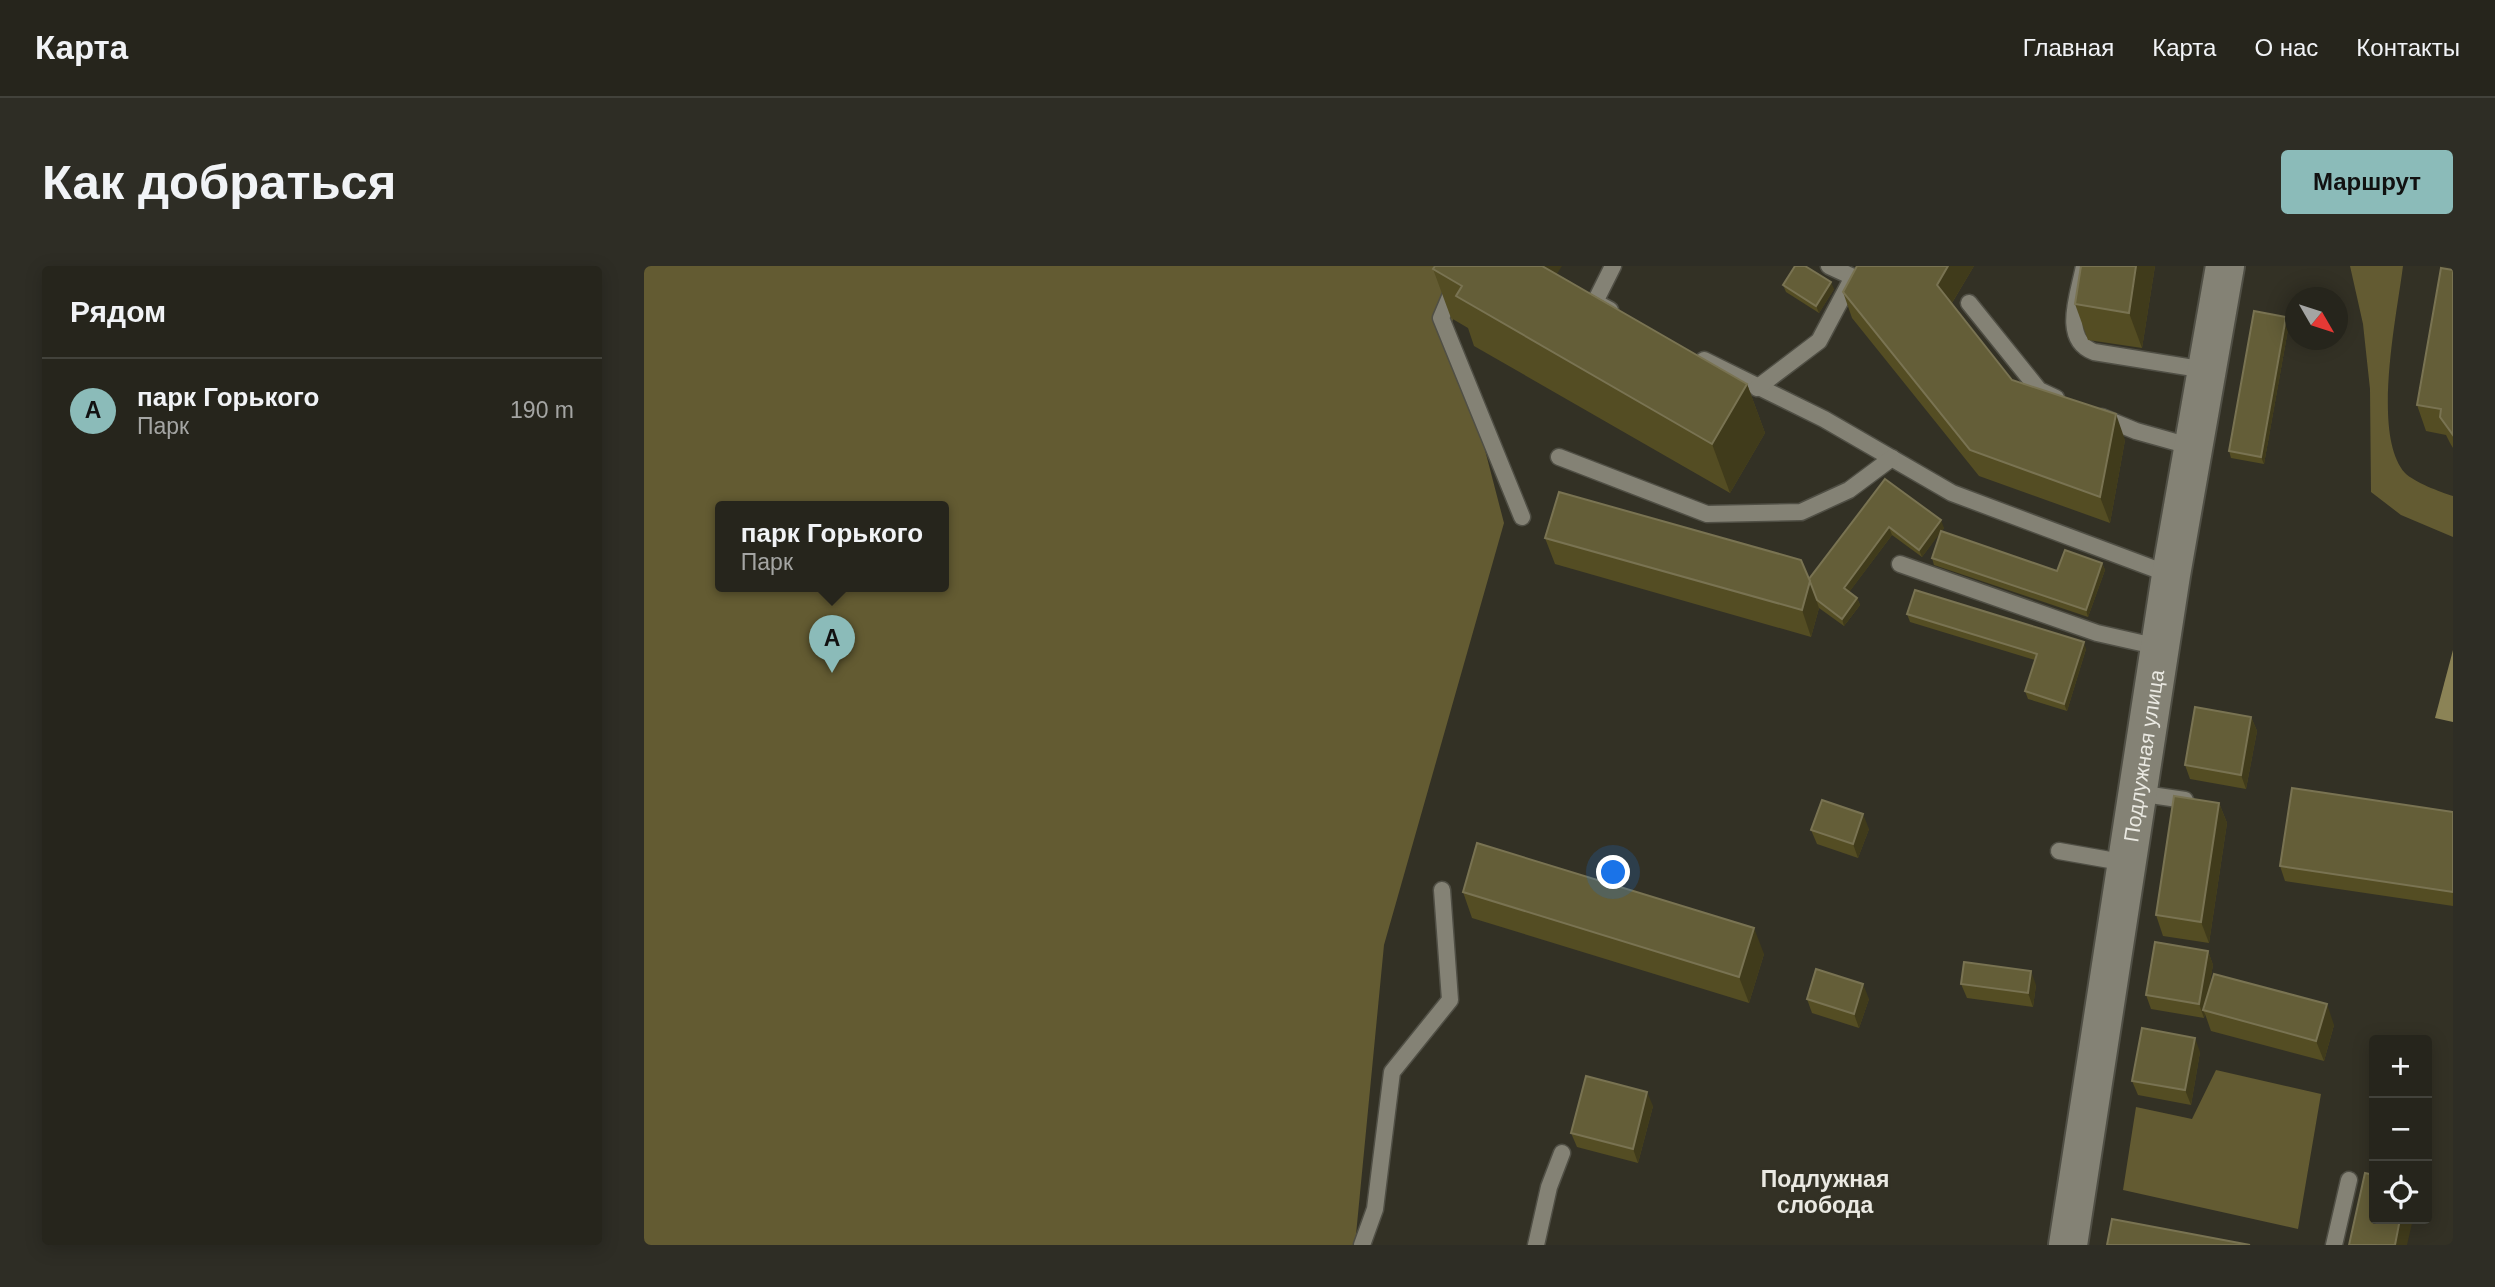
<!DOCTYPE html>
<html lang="ru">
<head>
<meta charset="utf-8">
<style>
  :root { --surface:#26251c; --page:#2e2d25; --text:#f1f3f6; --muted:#a4a5a3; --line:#42423b; --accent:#8bbbb9 }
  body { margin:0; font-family:Arial,sans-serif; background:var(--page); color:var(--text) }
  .controls { position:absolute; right:21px; bottom:21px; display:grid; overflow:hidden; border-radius:7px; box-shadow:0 4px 18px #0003 }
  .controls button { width:63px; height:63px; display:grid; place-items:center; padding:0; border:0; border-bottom:2px solid var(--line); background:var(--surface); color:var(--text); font:35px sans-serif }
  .compass { position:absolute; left:1641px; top:21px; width:63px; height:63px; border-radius:50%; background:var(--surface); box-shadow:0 4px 18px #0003; rotate:129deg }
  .you { position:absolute; left:970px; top:607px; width:24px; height:24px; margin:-18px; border:5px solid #fff; border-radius:50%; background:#1a73e8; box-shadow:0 0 0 10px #1a73e833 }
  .badge { display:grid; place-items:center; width:46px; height:46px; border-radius:50%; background:var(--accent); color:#111; font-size:23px; font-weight:700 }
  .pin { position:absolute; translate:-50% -58px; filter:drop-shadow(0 2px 4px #0008) }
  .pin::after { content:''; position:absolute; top:37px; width:24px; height:21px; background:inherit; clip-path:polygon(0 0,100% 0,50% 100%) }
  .popup { position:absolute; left:71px; top:235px; width:234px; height:91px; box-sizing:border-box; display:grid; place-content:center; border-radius:7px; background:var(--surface); filter:drop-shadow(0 2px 5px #0005); font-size:23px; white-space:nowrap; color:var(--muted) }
  .popup b { font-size:26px; color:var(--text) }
  .popup::after { content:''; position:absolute; left:50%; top:100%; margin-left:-14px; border:14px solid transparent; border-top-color:var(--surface) }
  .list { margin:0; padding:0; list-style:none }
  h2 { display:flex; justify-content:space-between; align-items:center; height:91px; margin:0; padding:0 28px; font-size:30px }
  h2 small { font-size:23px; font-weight:400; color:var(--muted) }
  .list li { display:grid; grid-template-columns:46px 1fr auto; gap:21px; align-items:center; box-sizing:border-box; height:105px; padding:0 28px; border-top:2px solid var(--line) }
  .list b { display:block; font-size:26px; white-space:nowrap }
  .list p { margin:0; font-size:23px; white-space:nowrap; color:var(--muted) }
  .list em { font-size:23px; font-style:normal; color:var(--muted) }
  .icon { flex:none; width:38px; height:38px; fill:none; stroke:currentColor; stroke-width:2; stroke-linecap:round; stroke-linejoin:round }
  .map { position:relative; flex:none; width:1809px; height:979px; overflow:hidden; border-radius:7px }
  header { display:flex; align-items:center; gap:42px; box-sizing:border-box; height:98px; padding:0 35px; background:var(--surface); border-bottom:2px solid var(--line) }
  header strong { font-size:33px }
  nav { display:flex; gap:38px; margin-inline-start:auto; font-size:24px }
  .intro { display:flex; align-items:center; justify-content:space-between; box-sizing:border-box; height:168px; padding:0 42px }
  h1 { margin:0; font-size:49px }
  .button { padding:18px 32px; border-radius:7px; background:var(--accent); color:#111; font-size:24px; font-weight:700 }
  main { display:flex; gap:42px; padding:0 42px }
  aside { flex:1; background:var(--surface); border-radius:7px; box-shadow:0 4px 18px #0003 }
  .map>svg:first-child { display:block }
</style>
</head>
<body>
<header>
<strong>Карта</strong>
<nav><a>Главная</a><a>Карта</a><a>О нас</a><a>Контакты</a></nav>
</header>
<div class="intro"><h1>Как добраться</h1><a class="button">Маршрут</a></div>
<main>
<aside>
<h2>Рядом<small></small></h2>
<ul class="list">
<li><span class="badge">A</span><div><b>парк Горького</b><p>Парк</p></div><em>190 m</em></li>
</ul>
</aside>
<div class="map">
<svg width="1809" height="979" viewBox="0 0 1809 979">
  <rect width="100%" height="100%" fill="#333125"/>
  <g fill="#635b32" fill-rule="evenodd">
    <path d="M 0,0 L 821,0 L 808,57 L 860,257 L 740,679 L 711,979 L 0,979 ZM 76,241 L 300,241 L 300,321 L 76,321 Z"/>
    <path d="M 1706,0 L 1759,0 C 1753,49 1727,169 1761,207 C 1770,216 1796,226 1809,230 L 1809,271 L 1757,249 L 1727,226 L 1726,123 L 1719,58 Z"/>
    <path d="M 1572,804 L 1677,828 L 1654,963 L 1479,924 L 1492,841 L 1548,853 Z"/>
  </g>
  <path fill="#8b8356" d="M 1809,384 L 1809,456 L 1791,452 Z"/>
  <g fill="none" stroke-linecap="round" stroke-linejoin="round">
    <defs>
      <g id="service">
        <path d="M 819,0 L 797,52 L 878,251"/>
        <path d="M 1440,0 C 1435,28 1416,73 1450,86 L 1562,104"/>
        <path d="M 1325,37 L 1395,124 L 1412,132"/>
        <path d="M 966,44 L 951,36 L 969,0"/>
        <path d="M 1060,94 L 1180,153 L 1308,227 L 1527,309"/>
        <path d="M 1113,122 L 1175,75 L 1209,11 L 1185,0"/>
        <path d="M 1458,151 L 1492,165 L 1549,181"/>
        <path d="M 915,191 L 1063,248 L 1157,246 L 1205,224 L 1248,192"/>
        <path d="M 1256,298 L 1453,367 L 1515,381"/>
        <path d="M 1493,527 L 1541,534"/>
        <path d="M 1415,585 L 1483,597"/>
        <path d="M 718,979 L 731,943 L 748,806 L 806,734 L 798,624"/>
        <path d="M 892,979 L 905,921 L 918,887"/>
        <path d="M 1690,979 L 1705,914"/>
      </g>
      <g id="tertiary">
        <path id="s1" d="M 1424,979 L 1527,309 L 1581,0"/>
      </g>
    </defs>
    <use href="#service" stroke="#504f45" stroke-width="19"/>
    <use href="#tertiary" stroke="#504f45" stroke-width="42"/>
    <use href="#service" stroke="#848275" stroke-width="16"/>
    <use href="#tertiary" stroke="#848275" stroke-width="38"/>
  </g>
  <g fill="#544d23">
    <path d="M 1213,0 L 1330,0 L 1308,37 L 1368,114 L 1481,174 L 1466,257 L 1335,210 L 1208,52 L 1199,26 Z"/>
    <path d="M 1511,0 L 1498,82 L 1444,74 L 1431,38 Z"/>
    <path d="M 789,3 L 913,8 L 1103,118 L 1121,167 L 1086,227 L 830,80 L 824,62 L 807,52 Z"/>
    <path d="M 1809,4 L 1809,182 L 1806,177 L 1802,169 L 1782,165 L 1773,139 Z"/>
    <path d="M 1139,19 L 1190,23 L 1175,47 L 1142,26 Z"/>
    <path d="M 1645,58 L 1620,198 L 1587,192 L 1585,185 Z"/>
    <path d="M 1241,213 L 1300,262 L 1297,265 L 1413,305 L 1458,297 L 1461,304 L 1444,351 L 1290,299 L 1288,292 L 1297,265 L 1278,291 L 1248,269 L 1205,326 L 1213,332 L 1216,339 L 1200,360 L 1175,342 L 1167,371 L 911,298 L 901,272 L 1165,313 Z"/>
    <path d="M 1263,348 L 1442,383 L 1423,445 L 1384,433 L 1381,425 L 1391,394 L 1266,356 Z"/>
    <path d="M 1607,451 L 1613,465 L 1602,523 L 1546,513 L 1541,499 Z"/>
    <path d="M 1575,537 L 1583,557 L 1565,677 L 1519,670 L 1512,649 Z"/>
    <path d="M 1809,546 L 1809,640 L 1641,615 L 1636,600 Z"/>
    <path d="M 1225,563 L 1214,592 L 1173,578 L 1167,564 Z"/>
    <path d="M 819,626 L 1120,688 L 1105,737 L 828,652 Z"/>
    <path d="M 1564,685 L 1569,699 L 1564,726 L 1690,759 L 1680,795 L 1567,765 L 1561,748 L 1560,752 L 1507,743 L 1502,729 Z"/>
    <path d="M 1317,718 L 1392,719 L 1389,741 L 1323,732 Z"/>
    <path d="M 1163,733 L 1225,733 L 1215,762 L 1168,747 Z"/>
    <path d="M 1556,786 L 1547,839 L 1494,829 L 1488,815 Z"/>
    <path d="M 1009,840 L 994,897 L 933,881 L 927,867 Z"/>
  </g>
  <g fill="#403b1b">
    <path d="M 881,0 L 918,0 L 894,37 Z"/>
    <path d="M 1304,0 L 1330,0 L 1303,45 L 1293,19 Z"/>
    <path d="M 1492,0 L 1511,0 L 1498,82 L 1485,47 Z"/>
    <path d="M 1187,16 L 1190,23 L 1175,47 L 1172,40 Z"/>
    <path d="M 1642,51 L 1645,58 L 1620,198 L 1617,191 Z"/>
    <path d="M 1103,118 L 1121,167 L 1086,227 L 1068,178 Z"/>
    <path d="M 1472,148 L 1481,174 L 1466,257 L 1456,231 Z"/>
    <path d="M 1297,254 L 1300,262 L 1278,291 L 1275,284 Z"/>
    <path d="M 1245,261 L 1248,269 L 1203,329 L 1200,322 Z"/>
    <path d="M 1458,297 L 1461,304 L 1444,351 L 1442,344 Z"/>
    <path d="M 1166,315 L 1175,342 L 1167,371 L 1158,344 Z"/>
    <path d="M 1213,332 L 1216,339 L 1200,360 L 1198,353 Z"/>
    <path d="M 1440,376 L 1442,383 L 1423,445 L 1420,438 Z"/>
    <path d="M 1607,451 L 1613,465 L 1602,523 L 1597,509 Z"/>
    <path d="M 1575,537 L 1583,557 L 1565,677 L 1557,656 Z"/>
    <path d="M 1219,548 L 1225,563 L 1214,592 L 1209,578 Z"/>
    <path d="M 1110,662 L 1120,688 L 1105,737 L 1095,711 Z"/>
    <path d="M 1564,685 L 1569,699 L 1561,745 L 1559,744 L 1561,748 L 1560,752 L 1555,738 Z"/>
    <path d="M 1387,705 L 1392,719 L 1389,741 L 1384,727 Z"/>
    <path d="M 1219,718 L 1225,733 L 1215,762 L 1210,748 Z"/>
    <path d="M 1683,738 L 1690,759 L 1680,795 L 1672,775 Z"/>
    <path d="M 1551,772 L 1556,786 L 1547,839 L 1541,824 Z"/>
    <path d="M 1003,826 L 1009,840 L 994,897 L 989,883 Z"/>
    <path d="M 1756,953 L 1769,953 L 1763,979 L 1751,979 Z"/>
  </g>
  <g fill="#645e38" stroke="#797352" stroke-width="2">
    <path d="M 791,0 L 898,0 L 1103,118 L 1068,178 L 812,30 L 818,20 L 789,3 Z"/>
    <path d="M 1151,0 L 1161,0 L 1187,16 L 1172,40 L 1139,19 Z"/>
    <path d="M 1213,0 L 1304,0 L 1293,19 L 1368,114 L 1472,148 L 1456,231 L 1326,184 L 1199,26 Z"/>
    <path d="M 1437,0 L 1492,0 L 1485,47 L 1431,38 Z"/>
    <path d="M 1797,2 L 1809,4 L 1809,169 L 1796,151 L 1797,143 L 1773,139 Z"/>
    <path d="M 1610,45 L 1642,51 L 1617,191 L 1585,185 Z"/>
    <path d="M 1241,213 L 1297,254 L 1275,284 L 1245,261 L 1200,322 L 1213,332 L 1198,353 L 1173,334 L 1165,313 Z"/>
    <path d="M 915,226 L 1157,294 L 1166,315 L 1158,344 L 901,272 Z"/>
    <path d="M 1297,265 L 1413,305 L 1421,284 L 1458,297 L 1442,344 L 1288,292 Z"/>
    <path d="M 1271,324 L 1440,376 L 1420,438 L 1381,425 L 1393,388 L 1263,348 Z"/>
    <path d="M 1551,441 L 1607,451 L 1597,509 L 1541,499 Z"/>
    <path d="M 1648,522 L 1809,546 L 1809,626 L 1636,600 Z"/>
    <path d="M 1530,530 L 1575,537 L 1557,656 L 1512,649 Z"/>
    <path d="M 1178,534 L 1219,548 L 1209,578 L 1167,564 Z"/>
    <path d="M 833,577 L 1110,662 L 1095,711 L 819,626 Z"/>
    <path d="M 1511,676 L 1564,685 L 1555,738 L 1502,729 Z"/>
    <path d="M 1320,696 L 1387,705 L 1384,727 L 1317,718 Z"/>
    <path d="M 1172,703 L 1219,718 L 1210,748 L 1163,733 Z"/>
    <path d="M 1570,708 L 1683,738 L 1672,775 L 1559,744 Z"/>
    <path d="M 1498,762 L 1551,772 L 1541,824 L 1488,815 Z"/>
    <path d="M 942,810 L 1003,826 L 989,883 L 927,867 Z"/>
    <path d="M 1721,907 L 1730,909 L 1730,953 L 1756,953 L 1751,979 L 1705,979 Z"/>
    <path d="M 1468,953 L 1606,979 L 1463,979 Z"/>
  </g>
  <g text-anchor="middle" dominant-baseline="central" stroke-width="5" stroke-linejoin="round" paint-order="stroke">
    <g font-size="21" fill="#eae9e2" stroke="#333125">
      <text stroke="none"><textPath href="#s1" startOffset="495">Подлужная улица</textPath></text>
    </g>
    <g font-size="23" font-weight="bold" fill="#eae9e2" stroke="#333125">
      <text x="1181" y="913">Подлужная<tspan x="1181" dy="26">слобода</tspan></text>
    </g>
  </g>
</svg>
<div class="controls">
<button>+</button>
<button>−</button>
<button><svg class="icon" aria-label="locate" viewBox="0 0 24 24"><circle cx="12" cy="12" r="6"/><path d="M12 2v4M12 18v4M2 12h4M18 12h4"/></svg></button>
</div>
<svg class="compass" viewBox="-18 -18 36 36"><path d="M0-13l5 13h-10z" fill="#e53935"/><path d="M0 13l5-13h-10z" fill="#a4a5a3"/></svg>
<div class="you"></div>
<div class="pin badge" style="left:188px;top:407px">A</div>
<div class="popup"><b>парк Горького</b>Парк</div>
</div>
</main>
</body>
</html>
